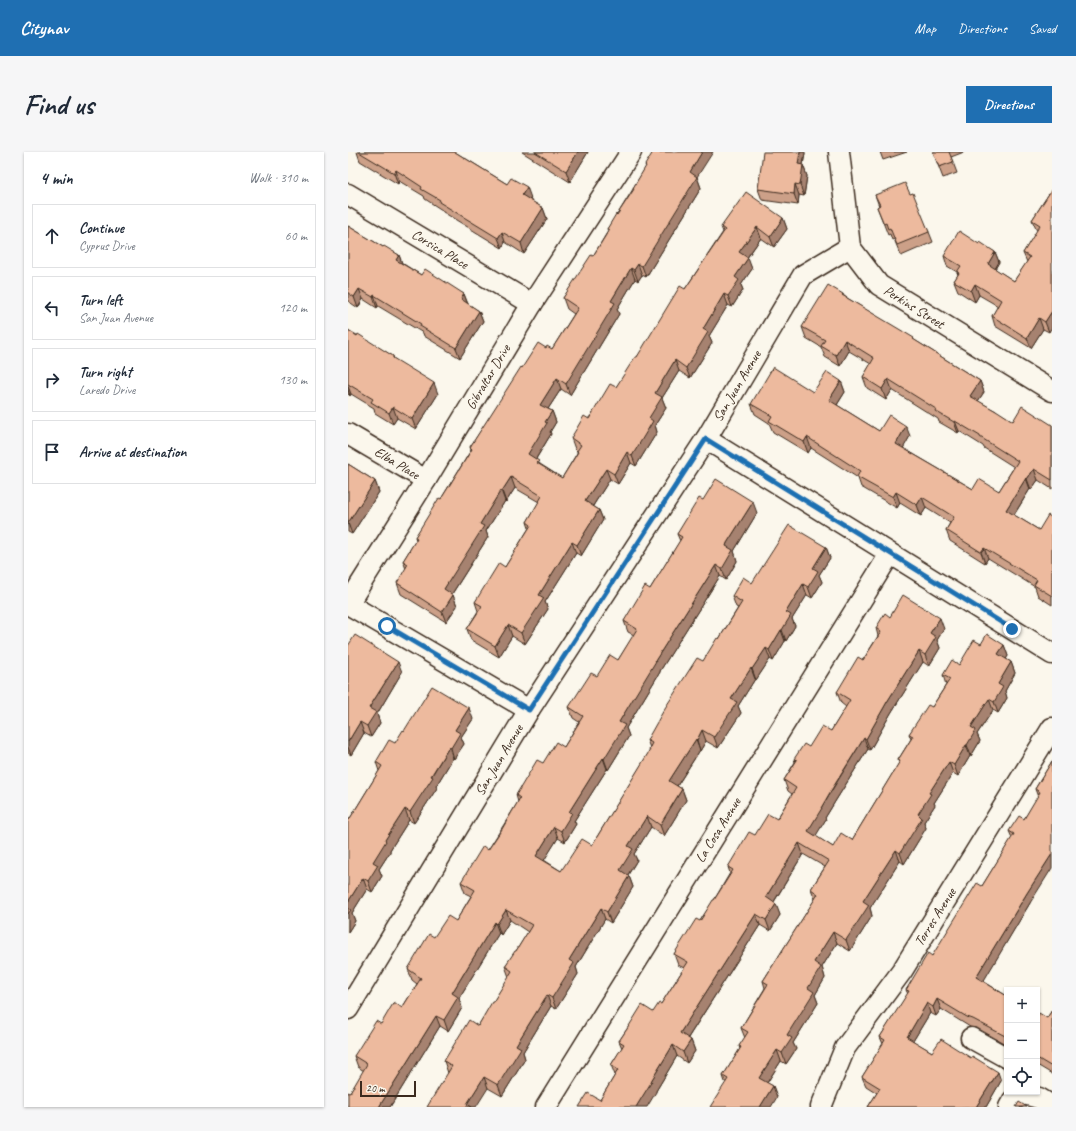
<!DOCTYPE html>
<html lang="en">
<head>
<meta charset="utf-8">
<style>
  :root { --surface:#fff; --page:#f6f6f7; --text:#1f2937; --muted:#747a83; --line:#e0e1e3; --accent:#1f6fb2 }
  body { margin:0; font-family:Caveat,sans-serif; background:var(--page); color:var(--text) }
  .controls { position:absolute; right:12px; bottom:12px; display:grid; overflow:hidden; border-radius:0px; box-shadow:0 1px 3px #0004 }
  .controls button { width:36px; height:36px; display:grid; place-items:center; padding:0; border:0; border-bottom:1px solid var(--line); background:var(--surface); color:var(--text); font:20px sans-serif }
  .scale { position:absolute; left:12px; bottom:10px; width:56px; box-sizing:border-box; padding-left:4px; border:2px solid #3b2a1e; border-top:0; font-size:11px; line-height:14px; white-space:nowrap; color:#3b2a1e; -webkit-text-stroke:3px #fbf7ec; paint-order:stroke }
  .stop { position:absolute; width:12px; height:12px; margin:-9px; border:3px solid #1f6fb2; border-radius:50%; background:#fff }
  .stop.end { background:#1f6fb2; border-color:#fff; box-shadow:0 1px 4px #0008 }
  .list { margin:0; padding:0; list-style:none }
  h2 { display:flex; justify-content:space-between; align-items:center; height:52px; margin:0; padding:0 16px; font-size:17px }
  h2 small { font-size:13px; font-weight:400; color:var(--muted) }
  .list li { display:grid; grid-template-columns:26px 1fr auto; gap:12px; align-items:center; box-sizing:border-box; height:64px; margin:0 8px 8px; padding:0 8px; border:1px solid var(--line); border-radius:0px }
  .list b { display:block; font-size:15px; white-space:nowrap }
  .list p { margin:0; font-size:13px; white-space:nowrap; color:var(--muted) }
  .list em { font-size:13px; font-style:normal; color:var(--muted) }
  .icon { flex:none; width:22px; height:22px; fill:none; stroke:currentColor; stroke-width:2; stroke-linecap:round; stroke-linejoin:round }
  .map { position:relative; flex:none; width:704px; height:955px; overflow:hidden; border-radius:0px }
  header { display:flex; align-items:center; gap:24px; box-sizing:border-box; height:56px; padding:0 20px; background:var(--accent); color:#fff }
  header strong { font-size:19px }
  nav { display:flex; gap:22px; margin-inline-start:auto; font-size:14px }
  .intro { display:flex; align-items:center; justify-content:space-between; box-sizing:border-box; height:96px; padding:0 24px }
  h1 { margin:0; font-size:28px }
  .button { padding:10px 18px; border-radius:0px; background:var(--accent); color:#fff; font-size:14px; font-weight:700 }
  main { display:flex; gap:24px; padding:0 24px }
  aside { flex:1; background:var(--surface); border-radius:0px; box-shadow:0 1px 3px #0004 }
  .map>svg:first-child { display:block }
</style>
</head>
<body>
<header>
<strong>Citynav</strong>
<nav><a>Map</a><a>Directions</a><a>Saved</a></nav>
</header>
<div class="intro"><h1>Find us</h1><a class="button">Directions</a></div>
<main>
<aside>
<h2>4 min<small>Walk · 310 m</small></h2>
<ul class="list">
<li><svg class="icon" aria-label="ahead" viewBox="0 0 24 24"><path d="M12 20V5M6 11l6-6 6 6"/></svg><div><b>Continue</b><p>Cyprus Drive</p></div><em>60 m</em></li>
<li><svg class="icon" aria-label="left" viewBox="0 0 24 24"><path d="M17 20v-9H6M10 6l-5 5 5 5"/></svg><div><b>Turn left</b><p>San Juan Avenue</p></div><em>120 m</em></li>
<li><svg class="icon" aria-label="right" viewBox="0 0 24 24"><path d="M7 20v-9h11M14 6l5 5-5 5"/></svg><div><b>Turn right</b><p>Laredo Drive</p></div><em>130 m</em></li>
<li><svg class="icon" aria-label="arrive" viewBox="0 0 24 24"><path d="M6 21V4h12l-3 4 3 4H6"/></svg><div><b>Arrive at destination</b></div></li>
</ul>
</aside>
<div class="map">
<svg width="704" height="955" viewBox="0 0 704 955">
  <rect width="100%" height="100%" fill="#fbf7ec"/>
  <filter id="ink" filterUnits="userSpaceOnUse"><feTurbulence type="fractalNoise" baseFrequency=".025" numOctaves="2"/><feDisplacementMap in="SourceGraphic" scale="8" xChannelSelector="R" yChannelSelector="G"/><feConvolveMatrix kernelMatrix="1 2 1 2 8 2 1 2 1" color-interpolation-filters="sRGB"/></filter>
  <g filter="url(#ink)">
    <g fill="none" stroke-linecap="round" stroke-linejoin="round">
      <defs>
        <g id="minor">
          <path d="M 491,0 L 502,95 L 531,133 L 704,239"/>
          <path d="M 0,42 L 184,152"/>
          <path d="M 0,282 L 78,328"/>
          <path d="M 358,287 L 704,502"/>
          <path d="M 0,452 L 78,328 L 184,152 L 283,0"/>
          <path d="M 0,452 L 181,558"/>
          <path d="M 0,857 L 181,558 L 358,287 L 455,123 L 502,95"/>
          <path d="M 623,886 L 659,906"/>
          <path d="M 198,955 L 542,402"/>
          <path d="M 473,955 L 497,896 L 554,819 L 704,576"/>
          <path d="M 661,955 L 665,948 L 676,942 L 691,946 L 704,954"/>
        </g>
      </defs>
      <use href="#minor" stroke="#3b2a1e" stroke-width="23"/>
      <use href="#minor" stroke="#fbf7ec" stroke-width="20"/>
    </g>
    <g fill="#cca088" stroke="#3b2a1e">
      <path d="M 9,0 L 107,0 L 159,32 L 183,46 L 181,48 L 195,56 L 199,67 L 176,102 L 157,90 L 154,96 L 95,60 L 94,58 L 77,47 L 76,44 L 51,29 L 50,32 L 12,9 Z"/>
      <path d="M 174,0 L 240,0 L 222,30 Z"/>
      <path d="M 532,0 L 559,0 L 535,8 Z"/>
      <path d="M 585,0 L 616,0 L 603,5 L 609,21 L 595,26 Z"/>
      <path d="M 457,1 L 455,13 L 459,24 L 456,44 L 451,43 L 450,53 L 414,48 L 410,37 Z"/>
      <path d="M 297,13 L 349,25 L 353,36 L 298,125 L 294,123 L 290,129 L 287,127 L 269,157 L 271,162 L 222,243 L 213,237 L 200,257 L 204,259 L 208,270 L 202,280 L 203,282 L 188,307 L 192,312 L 214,326 L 229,301 L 229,299 L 227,297 L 223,286 L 268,235 L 337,137 L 375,80 L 373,75 L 435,66 L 439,77 L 426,95 L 413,86 L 399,106 L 404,117 L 393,133 L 395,138 L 384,155 L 380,153 L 361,184 L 364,191 L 342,226 L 331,219 L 314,246 L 318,256 L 307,273 L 309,280 L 288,314 L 283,311 L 270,332 L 262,327 L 245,354 L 251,358 L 255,368 L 233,404 L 228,401 L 197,450 L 200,457 L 177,492 L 164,484 L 151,505 L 123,488 L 119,477 L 130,459 L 127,450 L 157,415 L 181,376 L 179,370 L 191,350 L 167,336 L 158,350 L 157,349 L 138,379 L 140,385 L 104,442 L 105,443 L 109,454 L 98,470 L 53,442 L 49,431 L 58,417 L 55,409 L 68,388 L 67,385 L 93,347 L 123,298 L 122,295 L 174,216 L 198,196 L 204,197 L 226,162 L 219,157 L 215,146 L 245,104 L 260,79 L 259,77 L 269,63 L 285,37 L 285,36 L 298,15 Z"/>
      <path d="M 704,37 L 701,180 L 695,177 L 683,196 L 647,174 L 644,164 L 650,154 L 631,143 L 627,150 L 610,139 L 606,129 L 610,123 L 609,120 L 599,114 L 596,104 L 631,92 L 647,100 L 651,110 L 647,117 L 666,129 L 679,110 L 675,101 L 689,79 L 684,68 Z"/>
      <path d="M 562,42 L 581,80 L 585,90 L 553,104 L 546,87 L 544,88 L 542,82 L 540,83 L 529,55 L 531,54 L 527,43 Z"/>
      <path d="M 0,74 L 35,95 L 51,103 L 54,111 L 73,123 L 116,142 L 120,152 L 131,159 L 135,169 L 112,206 L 76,184 L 75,181 L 30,154 L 29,156 L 15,147 L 10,156 L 0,149 Z"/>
      <path d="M 495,142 L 496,144 L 632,229 L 636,240 L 630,249 L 648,259 L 665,269 L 704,273 L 704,337 L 690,328 L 683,338 L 682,337 L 666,363 L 691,378 L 704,366 L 704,453 L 690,444 L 687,435 L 640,406 L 637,411 L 602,389 L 598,378 L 602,371 L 578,356 L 573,364 L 552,351 L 549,356 L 513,335 L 510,326 L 463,296 L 460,301 L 425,280 L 421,271 L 407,262 L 403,252 L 465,240 L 493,229 L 497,240 L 489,253 L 531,279 L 562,284 L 555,296 L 625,337 L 651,339 L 666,315 L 636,296 L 635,294 L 611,279 L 610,281 L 591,270 L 590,267 L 544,238 L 538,248 L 519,236 L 515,225 L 523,212 L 501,199 L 492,214 L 477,205 L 473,195 L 458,186 L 454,175 Z"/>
      <path d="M 0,178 L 45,204 L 46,207 L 90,242 L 68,277 L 49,266 L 45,272 L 27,261 L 26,256 L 3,242 L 2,244 L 0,242 Z"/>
      <path d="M 0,312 L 27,329 L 31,340 L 4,382 L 0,380 Z"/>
      <path d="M 355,348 L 409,361 L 386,399 L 389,409 L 378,428 L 372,424 L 312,519 L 312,520 L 278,576 L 281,584 L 260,618 L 259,617 L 226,669 L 228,672 L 217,690 L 210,686 L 196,708 L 213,719 L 244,693 L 302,599 L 301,597 L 302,596 L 299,588 L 371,487 L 390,456 L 388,455 L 384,444 L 404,431 L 478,395 L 482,406 L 471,423 L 474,430 L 464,446 L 459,443 L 444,467 L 447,474 L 438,489 L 437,489 L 425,509 L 422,507 L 408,528 L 407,527 L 390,554 L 393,561 L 370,596 L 358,589 L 352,599 L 352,598 L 329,634 L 334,637 L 338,648 L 316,684 L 303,675 L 286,702 L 289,708 L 280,723 L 281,724 L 285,735 L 263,771 L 257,767 L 228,815 L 230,822 L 208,857 L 203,854 L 175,900 L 177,907 L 154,944 L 140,936 L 100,921 L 96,909 L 130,874 L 161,825 L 157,814 L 168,799 L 180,780 L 162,768 L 153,783 L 151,781 L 111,846 L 114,856 L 100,879 L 92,874 L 42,955 L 0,955 L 2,941 L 16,919 L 10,915 L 6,904 L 33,872 L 54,856 L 69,832 L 64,828 L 60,817 L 86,785 L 108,769 L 123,744 L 117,741 L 113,730 L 140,698 L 170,650 L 168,643 L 195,611 L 216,595 L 231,570 L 225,566 L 221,555 L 249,524 L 270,508 L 286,483 L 280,480 L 276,469 L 302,437 L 332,389 L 329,382 Z"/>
      <path d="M 542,465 L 596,477 L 589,488 L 592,496 L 581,514 L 575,510 L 543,561 L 522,598 L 520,597 L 488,648 L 477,666 L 478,667 L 467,684 L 485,695 L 504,688 L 551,611 L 550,608 L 563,587 L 561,582 L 584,555 L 598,533 L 595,523 L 611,513 L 633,492 L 656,493 L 660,504 L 658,507 L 663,510 L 667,521 L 657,539 L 659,546 L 650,561 L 645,558 L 629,582 L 632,589 L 623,604 L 622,604 L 610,624 L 605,621 L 586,651 L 587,653 L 576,670 L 578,676 L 556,712 L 552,709 L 522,756 L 524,764 L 502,799 L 489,791 L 474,815 L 477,826 L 467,843 L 470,851 L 445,891 L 448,897 L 438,912 L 433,909 L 419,931 L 425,934 L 429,945 L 377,930 L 375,924 L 392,897 L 391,894 L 397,886 L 393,876 L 417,836 L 415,829 L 467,747 L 463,737 L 477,715 L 455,702 L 426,750 L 432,763 L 422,779 L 412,773 L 340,886 L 343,888 L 347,899 L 339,911 L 329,904 L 308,939 L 308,940 L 252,948 L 267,923 L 263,913 L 274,896 L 271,889 L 281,874 L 305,860 L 313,852 L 336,816 L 330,813 L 326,802 L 352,769 L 366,748 L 382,721 L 380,715 L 407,683 L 429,667 L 444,642 L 440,639 L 436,628 L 447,610 L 446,607 L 483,579 L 498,555 L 493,551 L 489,540 L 515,508 L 530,484 L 528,476 Z"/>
      <path d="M 0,494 L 54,520 L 29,562 L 32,571 L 23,585 L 16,581 L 3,603 L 0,601 Z"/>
      <path d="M 125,567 L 113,585 L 116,592 L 106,607 L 105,606 L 88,634 L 89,636 L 66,671 L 61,668 L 42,698 L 42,700 L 31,717 L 34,724 L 24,740 L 19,737 L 4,761 L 7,769 L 0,780 L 1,668 L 31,619 L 28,610 L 47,591 L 56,579 Z"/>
      <path d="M 704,609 L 682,751 L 635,829 L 659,844 L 659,893 L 629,876 L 622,875 L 593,857 L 588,864 L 582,861 L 565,889 L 584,900 L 653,929 L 638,955 L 520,955 L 529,941 L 518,934 L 514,925 L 535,892 L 532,885 L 560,842 L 558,838 L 584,804 L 634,734 L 664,686 L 661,679 L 676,667 L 690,645 L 687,637 Z"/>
      <path d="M 704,858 L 704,922 L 689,913 L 689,863 L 699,866 Z"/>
    </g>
    <g fill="#a6826f" stroke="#3b2a1e">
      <path d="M 230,0 L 240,0 L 222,30 L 218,19 Z"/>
      <path d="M 354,0 L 365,0 L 349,25 L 353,36 L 298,125 L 294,114 L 342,20 Z"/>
      <path d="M 452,0 L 457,0 L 457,1 L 455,13 L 459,24 L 456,44 L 452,33 L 450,12 Z"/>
      <path d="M 48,18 L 51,29 L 50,32 L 46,21 Z"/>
      <path d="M 447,32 L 451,43 L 450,53 L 446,42 Z"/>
      <path d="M 179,35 L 183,46 L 178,53 L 174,43 Z"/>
      <path d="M 195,56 L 199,67 L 176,102 L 173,91 Z"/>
      <path d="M 435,66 L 439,77 L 426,95 L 422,85 Z"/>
      <path d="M 409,75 L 413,86 L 395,111 L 391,100 Z"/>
      <path d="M 154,80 L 157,90 L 154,96 L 150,86 Z"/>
      <path d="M 647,100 L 651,110 L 644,122 L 640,112 Z"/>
      <path d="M 51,103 L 55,114 L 48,108 Z"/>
      <path d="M 400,106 L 404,117 L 393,133 L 395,138 L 384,155 L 380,144 L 387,125 Z"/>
      <path d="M 290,112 L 294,123 L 290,129 L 286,118 Z"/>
      <path d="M 283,116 L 287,127 L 269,157 L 271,162 L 222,243 L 218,232 L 263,149 Z"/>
      <path d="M 627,132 L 631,143 L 627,150 L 623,139 Z"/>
      <path d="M 11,137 L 15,147 L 10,156 L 6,145 Z"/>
      <path d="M 116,142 L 120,153 L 113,147 Z"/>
      <path d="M 376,142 L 380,153 L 361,184 L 364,191 L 342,226 L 338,216 L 355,177 Z"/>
      <path d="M 26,143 L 30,154 L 29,156 L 25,145 Z"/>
      <path d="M 131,159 L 135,169 L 112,206 L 108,196 Z"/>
      <path d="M 704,159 L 704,175 L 701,180 L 697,170 Z"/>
      <path d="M 691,166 L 695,177 L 683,196 L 679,186 Z"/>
      <path d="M 497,188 L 501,199 L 492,214 L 488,203 Z"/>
      <path d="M 327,208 L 331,219 L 314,246 L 318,256 L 307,273 L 309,280 L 288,314 L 284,304 L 301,266 L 307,241 Z"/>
      <path d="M 209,226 L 213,237 L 196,263 L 192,253 Z"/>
      <path d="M 540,227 L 544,238 L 538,248 L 534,237 Z"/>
      <path d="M 493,229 L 497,240 L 485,259 L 481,248 Z"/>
      <path d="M 632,229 L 636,240 L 626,255 L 622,244 Z"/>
      <path d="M 86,231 L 90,242 L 68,277 L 64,267 Z"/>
      <path d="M 0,234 L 3,242 L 2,244 L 0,238 Z"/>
      <path d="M 45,255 L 49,266 L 45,272 L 41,261 Z"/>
      <path d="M 204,259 L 208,270 L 202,280 L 203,282 L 184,313 L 180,302 L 197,270 Z"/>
      <path d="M 607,269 L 611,279 L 610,281 L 606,270 Z"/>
      <path d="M 558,274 L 562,284 L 552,302 L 548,292 Z"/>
      <path d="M 459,285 L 463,296 L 460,301 L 456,290 Z"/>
      <path d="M 279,300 L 283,311 L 270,332 L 266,322 Z"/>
      <path d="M 258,317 L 262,327 L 241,360 L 237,349 Z"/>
      <path d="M 686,317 L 690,328 L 683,338 L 679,327 Z"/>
      <path d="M 163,325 L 167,336 L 158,350 L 154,339 Z"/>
      <path d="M 678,326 L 682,337 L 662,369 L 658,358 Z"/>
      <path d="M 27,329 L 31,340 L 4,382 L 0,371 Z"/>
      <path d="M 153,338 L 157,349 L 138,379 L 140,385 L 100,448 L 96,437 L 132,372 Z"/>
      <path d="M 548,340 L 552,351 L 549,356 L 545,345 Z"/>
      <path d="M 574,345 L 578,356 L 573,364 L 569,353 Z"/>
      <path d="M 405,350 L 409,361 L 386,399 L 389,409 L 378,428 L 374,417 L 378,394 L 379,391 Z"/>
      <path d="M 251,358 L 255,368 L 233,404 L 229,393 Z"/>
      <path d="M 224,390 L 228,401 L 197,450 L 200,457 L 177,492 L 173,481 L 191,443 Z"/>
      <path d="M 478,395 L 482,406 L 471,423 L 474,430 L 464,446 L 460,435 L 465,416 Z"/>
      <path d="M 636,396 L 640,406 L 637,411 L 633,400 Z"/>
      <path d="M 368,413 L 372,424 L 312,519 L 312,520 L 278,576 L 281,584 L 260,618 L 256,607 L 271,570 L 307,509 Z"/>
      <path d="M 455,432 L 459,443 L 444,467 L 447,474 L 438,489 L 434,478 L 438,460 Z"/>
      <path d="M 105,443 L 109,454 L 98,470 L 94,460 Z"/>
      <path d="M 592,466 L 596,477 L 589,488 L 592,496 L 581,514 L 577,503 L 582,481 Z"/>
      <path d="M 160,473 L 164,484 L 151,505 L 147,494 Z"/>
      <path d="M 433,478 L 437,489 L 425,509 L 421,498 Z"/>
      <path d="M 656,493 L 660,504 L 654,513 L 650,502 Z"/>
      <path d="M 418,496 L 422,507 L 408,528 L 404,517 Z"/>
      <path d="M 571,499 L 575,510 L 543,561 L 522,598 L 518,587 L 539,550 Z"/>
      <path d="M 50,510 L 54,520 L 29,562 L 32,571 L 23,585 L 19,574 L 21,556 Z"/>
      <path d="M 663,510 L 667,521 L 657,539 L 659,546 L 650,561 L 646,550 L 650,532 Z"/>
      <path d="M 403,516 L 407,527 L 390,554 L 393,561 L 370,596 L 366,585 L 383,547 Z"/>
      <path d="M 641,547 L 645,558 L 629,582 L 632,589 L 623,604 L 619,593 L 623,575 Z"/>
      <path d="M 121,556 L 125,567 L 113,585 L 116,592 L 106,607 L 103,596 L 107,578 Z"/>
      <path d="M 12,570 L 16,581 L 3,603 L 0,595 L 0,590 Z"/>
      <path d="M 354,578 L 358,589 L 352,599 L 349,588 Z"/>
      <path d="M 516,586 L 520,597 L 488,648 L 477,666 L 478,667 L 464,690 L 460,679 L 473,656 Z"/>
      <path d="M 348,587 L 352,598 L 325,640 L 321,629 Z"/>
      <path d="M 618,593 L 622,604 L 610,624 L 606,613 Z"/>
      <path d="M 101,595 L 105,606 L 88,634 L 89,636 L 66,671 L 62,660 Z"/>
      <path d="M 255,606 L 259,617 L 226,669 L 228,672 L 217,690 L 213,679 L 221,660 Z"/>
      <path d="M 601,610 L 605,621 L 586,651 L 587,653 L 576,670 L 578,676 L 556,712 L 552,701 L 570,662 L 581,641 Z"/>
      <path d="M 334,637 L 338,648 L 316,684 L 312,673 Z"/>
      <path d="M 57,657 L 61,668 L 42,698 L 42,700 L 31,717 L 34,724 L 24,740 L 20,729 L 25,710 L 37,688 Z"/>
      <path d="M 299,664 L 303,675 L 286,702 L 289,708 L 276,729 L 272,718 L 280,694 Z"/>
      <path d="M 206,675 L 210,686 L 192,715 L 188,704 Z"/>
      <path d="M 451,691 L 455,702 L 422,756 L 418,745 Z"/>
      <path d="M 548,698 L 552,709 L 522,756 L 524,764 L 502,799 L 498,788 L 515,749 Z"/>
      <path d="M 704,702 L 704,716 L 682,751 L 632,835 L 628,825 L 679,741 Z"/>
      <path d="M 281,724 L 285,735 L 263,771 L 259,760 Z"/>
      <path d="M 15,726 L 19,737 L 4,761 L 7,769 L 0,780 L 0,750 Z"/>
      <path d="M 428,752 L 432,763 L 422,779 L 418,768 Z"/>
      <path d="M 253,756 L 257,767 L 228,815 L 230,822 L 208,857 L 204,846 L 221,808 Z"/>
      <path d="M 158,758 L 162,768 L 153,783 L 149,772 Z"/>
      <path d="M 408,762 L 412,773 L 336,892 L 332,881 Z"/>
      <path d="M 147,770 L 151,781 L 111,846 L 114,856 L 100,879 L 96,868 L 104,841 Z"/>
      <path d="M 485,780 L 489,791 L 474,815 L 477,826 L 467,843 L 470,851 L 445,891 L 448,897 L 438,912 L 434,901 L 439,883 L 460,836 L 466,810 Z"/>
      <path d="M 199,843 L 203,854 L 175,900 L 177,907 L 154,944 L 150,933 L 168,893 Z"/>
      <path d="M 589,847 L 593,857 L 588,864 L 585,855 Z"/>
      <path d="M 579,851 L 582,861 L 562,894 L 559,885 Z"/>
      <path d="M 88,864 L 92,874 L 42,955 L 31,955 Z"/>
      <path d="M 343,888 L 347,899 L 339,911 L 335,900 Z"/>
      <path d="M 325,893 L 329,904 L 308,939 L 308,940 L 299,955 L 288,955 L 303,929 Z"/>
      <path d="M 429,898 L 433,909 L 415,937 L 411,926 Z"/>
      <path d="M 650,920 L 653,929 L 638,955 L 628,955 Z"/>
      <path d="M 136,925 L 140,936 L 128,955 L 120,955 L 119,952 Z"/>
      <path d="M 425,934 L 429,945 L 423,955 L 412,955 Z"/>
    </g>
    <g fill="#edba9e" stroke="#3b2a1e">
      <path d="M 11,0 L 107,0 L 159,32 L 163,26 L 179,35 L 174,43 L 195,56 L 173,91 L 154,80 L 150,86 L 91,50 L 92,48 L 73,37 L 74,35 L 48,18 L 46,21 Z"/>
      <path d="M 187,0 L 230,0 L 218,19 Z"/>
      <path d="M 305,0 L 311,0 L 312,1 L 313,0 L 354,0 L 342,20 L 349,25 L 294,114 L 290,112 L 286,118 L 283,116 L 263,149 L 267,151 L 218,232 L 209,226 L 192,253 L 204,259 L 197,270 L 199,271 L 180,302 L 191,309 L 189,311 L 214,326 L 230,300 L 229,299 L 233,293 L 223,286 L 236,264 L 241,267 L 262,232 L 268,235 L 287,205 L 289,205 L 332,134 L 337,137 L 377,78 L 373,75 L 398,40 L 435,66 L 422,85 L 409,75 L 391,100 L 400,106 L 387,125 L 391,128 L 380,144 L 376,142 L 355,177 L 360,180 L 338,216 L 327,208 L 307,241 L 314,245 L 301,266 L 305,269 L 284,304 L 279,300 L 266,322 L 258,317 L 237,349 L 251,358 L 229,393 L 224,390 L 191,443 L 196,446 L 173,481 L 160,473 L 147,494 L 119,477 L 134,454 L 127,450 L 151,411 L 157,415 L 183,373 L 179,370 L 194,344 L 163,325 L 154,339 L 153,338 L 132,372 L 136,374 L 96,437 L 105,443 L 94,460 L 49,431 L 60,412 L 55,409 L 69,386 L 67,385 L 91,346 L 93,347 L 124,297 L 122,295 L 173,215 L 174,216 L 190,191 L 198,196 L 199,194 L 204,197 L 230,156 L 215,146 L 243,103 L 245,104 L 261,78 L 259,77 L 268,62 L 269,63 L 286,37 L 285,36 L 298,14 L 297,13 Z"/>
      <path d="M 415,0 L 452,0 L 450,12 L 455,13 L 452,33 L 447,32 L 446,42 L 410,37 Z"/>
      <path d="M 585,0 L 601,0 L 605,10 L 591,15 Z"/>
      <path d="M 557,31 L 562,42 L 565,41 L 581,80 L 549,93 L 542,76 L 540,77 L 538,71 L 536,72 L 529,55 L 532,53 L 527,43 Z"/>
      <path d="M 704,37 L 704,159 L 697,170 L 691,166 L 679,186 L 644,164 L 653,148 L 627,132 L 623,139 L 606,129 L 611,121 L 609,120 L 613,114 L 596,104 L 611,79 L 631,92 L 632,90 L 647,100 L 640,112 L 666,129 L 682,105 L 675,101 L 692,73 L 684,68 Z"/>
      <path d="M 0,74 L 35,95 L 36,94 L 51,103 L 48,108 L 73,123 L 77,117 L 116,142 L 113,147 L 131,159 L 108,196 L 72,174 L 73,172 L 26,143 L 25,145 L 11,137 L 6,145 L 0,141 Z"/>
      <path d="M 480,133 L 495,142 L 494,143 L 566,186 L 565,187 L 632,229 L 622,244 L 648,259 L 648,258 L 665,269 L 674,254 L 704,273 L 704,328 L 686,317 L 679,327 L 678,326 L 658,358 L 691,378 L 700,363 L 704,366 L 704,444 L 686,433 L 689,428 L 636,396 L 633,400 L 598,378 L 606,365 L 574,345 L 569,353 L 548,340 L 545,345 L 509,325 L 512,319 L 459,285 L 456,290 L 421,269 L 424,264 L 403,252 L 425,215 L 465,240 L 479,220 L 493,229 L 481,248 L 531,279 L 541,263 L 558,274 L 548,292 L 625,337 L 631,327 L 651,339 L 670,309 L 632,285 L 632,284 L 607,269 L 606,270 L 587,259 L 588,257 L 540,227 L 534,237 L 515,225 L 526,206 L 497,188 L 488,203 L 473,194 L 477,188 L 454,175 Z"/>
      <path d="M 0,178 L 9,184 L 10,182 L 45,204 L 45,206 L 86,231 L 64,267 L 45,255 L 41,261 L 23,250 L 25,247 L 0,232 Z"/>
      <path d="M 0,312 L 27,329 L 0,371 Z"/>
      <path d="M 368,327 L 405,350 L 379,391 L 378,394 L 385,398 L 374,417 L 368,413 L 307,509 L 308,509 L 271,570 L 277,573 L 256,607 L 255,606 L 221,660 L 224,661 L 213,679 L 206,675 L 188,704 L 213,719 L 234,687 L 244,693 L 302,598 L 301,597 L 304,591 L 299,588 L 317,556 L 349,506 L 355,509 L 369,486 L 371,487 L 394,450 L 384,444 L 395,425 L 404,431 L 441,373 L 478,395 L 465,416 L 470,419 L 460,435 L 455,432 L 438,460 L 443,463 L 434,478 L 433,478 L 421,498 L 418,496 L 404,517 L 403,516 L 383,547 L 389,550 L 366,585 L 354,578 L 349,588 L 348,587 L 321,629 L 334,637 L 312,673 L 299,664 L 280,694 L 285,697 L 272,718 L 281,724 L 259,760 L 253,756 L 221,808 L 226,811 L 204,846 L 199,843 L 168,893 L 173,896 L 150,933 L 136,925 L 119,952 L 124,955 L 79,955 L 104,914 L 96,909 L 121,868 L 130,874 L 144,850 L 145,850 L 164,819 L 157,814 L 167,799 L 168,799 L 184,773 L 158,758 L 149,772 L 147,770 L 104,841 L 110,845 L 96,868 L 88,864 L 31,955 L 0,955 L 0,940 L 2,941 L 19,912 L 6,904 L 28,869 L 33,872 L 46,850 L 54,856 L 73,826 L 60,817 L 81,782 L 86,785 L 100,764 L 108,769 L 127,738 L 113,730 L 135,694 L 140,698 L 154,677 L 172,646 L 168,643 L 189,608 L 195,611 L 208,590 L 216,595 L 235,564 L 221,555 L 243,521 L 249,524 L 262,503 L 270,508 L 289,477 L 276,469 L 297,434 L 302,437 L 334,385 L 329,382 L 351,346 L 355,348 Z"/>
      <path d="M 555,443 L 592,466 L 582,481 L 588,485 L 577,503 L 571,499 L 539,550 L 518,587 L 516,586 L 484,637 L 473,656 L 474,656 L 460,679 L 485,695 L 493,681 L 504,688 L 552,609 L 550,608 L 565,584 L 561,582 L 580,553 L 584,555 L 602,527 L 595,523 L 604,508 L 611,513 L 626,488 L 633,492 L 639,482 L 656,493 L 650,502 L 663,510 L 650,532 L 655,535 L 646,550 L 641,547 L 623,575 L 628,578 L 619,593 L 618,593 L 606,613 L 601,610 L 581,641 L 583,642 L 570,662 L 574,666 L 552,701 L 548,698 L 515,749 L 521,753 L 498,788 L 485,780 L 466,810 L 473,815 L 460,836 L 466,840 L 439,883 L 444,886 L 434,901 L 429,898 L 411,926 L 425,934 L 412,955 L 362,955 L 380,927 L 375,924 L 393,895 L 391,894 L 400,880 L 393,876 L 420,832 L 415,829 L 470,742 L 463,737 L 481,709 L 451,691 L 418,745 L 428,752 L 418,768 L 408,762 L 332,881 L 343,888 L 335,900 L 325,893 L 303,929 L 304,929 L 288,955 L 231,955 L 240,941 L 252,948 L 270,918 L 263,913 L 276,892 L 271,889 L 281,874 L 294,853 L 305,860 L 311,851 L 313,852 L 340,810 L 326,802 L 348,767 L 352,769 L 365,748 L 366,748 L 385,718 L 380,715 L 401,680 L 407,683 L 420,662 L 429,667 L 448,636 L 436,628 L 449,608 L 446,607 L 456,592 L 461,595 L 474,574 L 483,579 L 502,548 L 489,540 L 510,505 L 515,508 L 533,480 L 528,476 L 537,461 L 542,465 Z"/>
      <path d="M 7,483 L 50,510 L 21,556 L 28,560 L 19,574 L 12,570 L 0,590 L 0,494 Z"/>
      <path d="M 84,534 L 121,556 L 107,578 L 112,581 L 103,596 L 101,595 L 83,624 L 85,625 L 62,660 L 57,657 L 37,688 L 38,689 L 25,710 L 30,713 L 20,729 L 15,726 L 0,750 L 0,667 L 1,668 L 34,614 L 28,610 L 41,588 L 47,591 L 55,578 L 56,579 Z"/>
      <path d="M 704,609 L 704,702 L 679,741 L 628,825 L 659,844 L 659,885 L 625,867 L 619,865 L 589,847 L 585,855 L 579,851 L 559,885 L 584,900 L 593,887 L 623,906 L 624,904 L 650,920 L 628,955 L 520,955 L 532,936 L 514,925 L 537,888 L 532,885 L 561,839 L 558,838 L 580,801 L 584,804 L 629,731 L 634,734 L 666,682 L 661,679 L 671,664 L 676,667 L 692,640 L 687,637 Z"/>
      <path d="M 0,756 L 3,758 L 0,762 Z"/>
      <path d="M 704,858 L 704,915 L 689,906 L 689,863 L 690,864 L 691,861 L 699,866 Z"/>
      <path d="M 671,950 L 679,955 L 668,955 Z"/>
    </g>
  </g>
  <g fill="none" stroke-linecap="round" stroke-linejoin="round" filter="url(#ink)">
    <path stroke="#1f6fb2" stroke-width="5" d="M 39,474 L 181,558 L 358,287 L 664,477"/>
  </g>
  <g text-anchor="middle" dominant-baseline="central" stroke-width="3.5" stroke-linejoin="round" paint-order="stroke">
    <g font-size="14" fill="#3b2a1e" stroke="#fbf7ec">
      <text transform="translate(92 97) rotate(31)">Corsica Place</text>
      <text transform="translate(566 155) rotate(32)">Perkins Street</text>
      <text transform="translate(140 225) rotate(-59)">Gibraltar Drive</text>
      <text transform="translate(389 234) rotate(-59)">San Juan Avenue</text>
      <text transform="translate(49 311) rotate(31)">Elba Place</text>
      <text transform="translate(151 608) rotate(-59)">San Juan Avenue</text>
      <text transform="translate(370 678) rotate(-58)">La Cosa Avenue</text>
      <text transform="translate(587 765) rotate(-58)">Torres Avenue</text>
    </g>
  </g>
</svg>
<div class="controls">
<button>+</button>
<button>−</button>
<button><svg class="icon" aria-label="locate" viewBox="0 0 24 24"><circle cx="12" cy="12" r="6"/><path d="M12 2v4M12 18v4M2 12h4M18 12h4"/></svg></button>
</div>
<div class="scale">20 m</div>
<div class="stop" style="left:39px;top:474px"></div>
<div class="stop end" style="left:664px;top:477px"></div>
</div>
</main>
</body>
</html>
